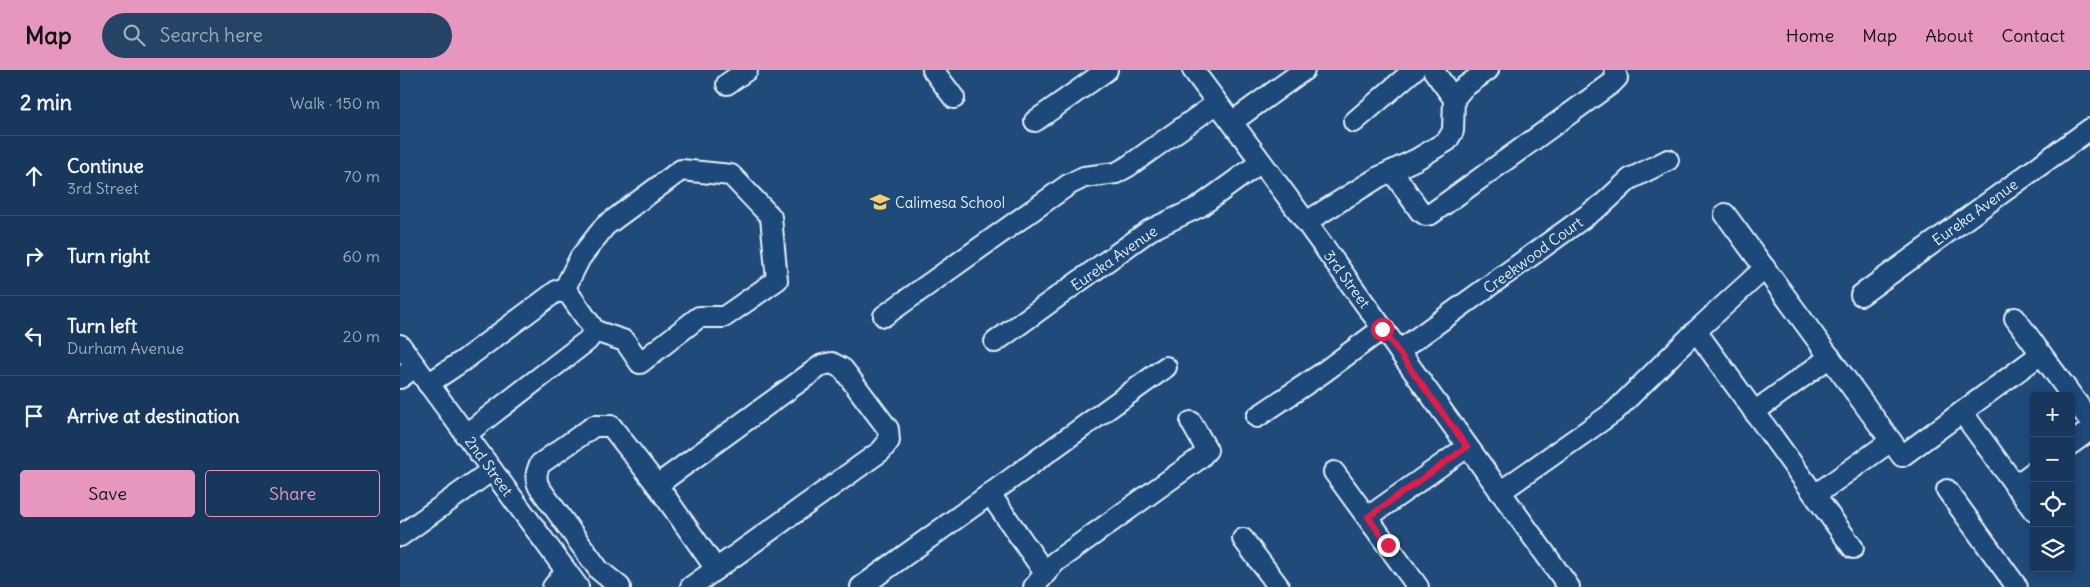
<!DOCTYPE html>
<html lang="en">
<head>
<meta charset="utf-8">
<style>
  :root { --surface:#17385c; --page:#244365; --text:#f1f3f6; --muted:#9eacbb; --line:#365272; --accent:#e797bd }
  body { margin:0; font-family:Delius,sans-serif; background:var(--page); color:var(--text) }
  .controls { position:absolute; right:15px; bottom:15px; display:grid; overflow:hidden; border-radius:5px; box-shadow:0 2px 8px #0003 }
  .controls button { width:45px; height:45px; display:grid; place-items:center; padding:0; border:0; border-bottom:1px solid var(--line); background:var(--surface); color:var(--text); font:25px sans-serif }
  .stop { position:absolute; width:15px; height:15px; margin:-11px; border:4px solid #e11d48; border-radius:50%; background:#fff }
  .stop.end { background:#e11d48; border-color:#fff; box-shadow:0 1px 5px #0008 }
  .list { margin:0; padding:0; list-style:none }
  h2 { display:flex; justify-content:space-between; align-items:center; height:65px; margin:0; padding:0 20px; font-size:21px }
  h2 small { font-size:16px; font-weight:400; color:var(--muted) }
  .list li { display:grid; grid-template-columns:32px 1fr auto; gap:15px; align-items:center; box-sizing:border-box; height:80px; padding:0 20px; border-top:1px solid var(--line) }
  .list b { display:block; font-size:19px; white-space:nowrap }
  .list p { margin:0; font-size:16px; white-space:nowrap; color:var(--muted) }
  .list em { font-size:16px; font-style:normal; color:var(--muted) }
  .actions { display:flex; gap:10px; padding:15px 20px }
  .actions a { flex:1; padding:11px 0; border:1px solid var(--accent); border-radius:5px; text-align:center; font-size:18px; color:var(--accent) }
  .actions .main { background:var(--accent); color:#111 }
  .icon { flex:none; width:28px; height:28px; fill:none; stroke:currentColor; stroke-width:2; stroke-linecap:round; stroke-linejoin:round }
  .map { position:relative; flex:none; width:1690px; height:517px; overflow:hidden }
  header { display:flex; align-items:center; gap:30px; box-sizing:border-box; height:70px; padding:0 25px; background:var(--accent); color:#111 }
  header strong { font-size:24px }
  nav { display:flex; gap:28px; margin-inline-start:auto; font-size:18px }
  .search { width:350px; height:45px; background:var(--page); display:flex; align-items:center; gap:12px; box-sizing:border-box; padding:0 18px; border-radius:28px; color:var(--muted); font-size:19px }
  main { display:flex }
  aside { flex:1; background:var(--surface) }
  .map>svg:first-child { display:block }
</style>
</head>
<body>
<header>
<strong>Map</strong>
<div class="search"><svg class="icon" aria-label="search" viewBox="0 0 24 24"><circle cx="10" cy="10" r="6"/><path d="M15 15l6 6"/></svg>Search here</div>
<nav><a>Home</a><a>Map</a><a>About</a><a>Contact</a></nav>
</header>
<main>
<aside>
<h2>2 min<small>Walk · 150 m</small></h2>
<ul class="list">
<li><svg class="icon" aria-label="ahead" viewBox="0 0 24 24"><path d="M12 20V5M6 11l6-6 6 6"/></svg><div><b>Continue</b><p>3rd Street</p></div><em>70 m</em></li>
<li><svg class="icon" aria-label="right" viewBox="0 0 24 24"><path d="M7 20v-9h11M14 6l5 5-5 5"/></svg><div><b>Turn right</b></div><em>60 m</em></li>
<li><svg class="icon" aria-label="left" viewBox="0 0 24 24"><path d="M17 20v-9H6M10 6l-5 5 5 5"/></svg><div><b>Turn left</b><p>Durham Avenue</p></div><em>20 m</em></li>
<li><svg class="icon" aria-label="arrive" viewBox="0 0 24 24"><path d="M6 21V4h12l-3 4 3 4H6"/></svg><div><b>Arrive at destination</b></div></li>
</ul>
<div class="actions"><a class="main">Save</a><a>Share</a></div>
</aside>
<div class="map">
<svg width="1690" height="517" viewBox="0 0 1690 517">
  <rect width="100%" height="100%" fill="#1f4a7a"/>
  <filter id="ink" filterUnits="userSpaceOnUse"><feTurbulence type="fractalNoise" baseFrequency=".02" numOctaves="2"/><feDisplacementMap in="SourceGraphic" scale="10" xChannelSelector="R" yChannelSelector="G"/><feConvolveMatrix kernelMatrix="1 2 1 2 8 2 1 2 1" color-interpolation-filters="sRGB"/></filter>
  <g filter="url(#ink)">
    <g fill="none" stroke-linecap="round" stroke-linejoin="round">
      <defs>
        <g id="minor">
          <path d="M 533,0 L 554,28"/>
          <path d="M 793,0 L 906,152 L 1169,517"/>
          <path d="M 1033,0 L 1054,29"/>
          <path d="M 327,14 L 347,0"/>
          <path d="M 635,51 L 707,0"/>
          <path d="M 832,52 L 904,0"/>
          <path d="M 954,52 L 1014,0"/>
          <path d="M 992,101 L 1020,141 L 1026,145 L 1031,144 L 1212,13 L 1217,8 L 1215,0"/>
          <path d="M 1325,144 L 1502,386 L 1641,284"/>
          <path d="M 906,152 L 979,107 L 1017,89 L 1047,71 L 1053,61 L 1054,29 L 1063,18 L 1088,0"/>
          <path d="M 163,222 L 180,188 L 205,156 L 281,100 L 331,105 L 371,147 L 377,210 L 324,247 L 299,247 L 240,293 L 225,271 L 195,261"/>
          <path d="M 1461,225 L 1690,59"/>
          <path d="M 484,246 L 668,115 L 684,107 L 716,103 L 727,97 L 817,33"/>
          <path d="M 1615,248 L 1690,351"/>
          <path d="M 1296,261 L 1453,478"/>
          <path d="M 595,272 L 750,160 L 799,137 L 861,92"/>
          <path d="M 0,275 L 178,517"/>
          <path d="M 999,281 L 1204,133 L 1230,109 L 1268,90"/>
          <path d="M 0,308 L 15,297"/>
          <path d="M 28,314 L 64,290 L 158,220 L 169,224 L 195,261 L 187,271 L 65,365"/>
          <path d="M 1354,342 L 1430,287"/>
          <path d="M 1562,342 L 1634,441"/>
          <path d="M 857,347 L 921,304 L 982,259"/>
          <path d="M 1671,374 L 1690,360"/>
          <path d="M 934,402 L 1018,517"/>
          <path d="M 257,415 L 422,295 L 432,293 L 443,299 L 488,359 L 489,371 L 481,381 L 291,517"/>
          <path d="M 1615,416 L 1634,402"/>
          <path d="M 1547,420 L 1617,517"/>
          <path d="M 1100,422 L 1214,342 L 1296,261 L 1365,198"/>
          <path d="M 590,424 L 645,503"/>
          <path d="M 1415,425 L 1491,371"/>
          <path d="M 968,447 L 1067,377"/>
          <path d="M 0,466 L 92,400"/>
          <path d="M 843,469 L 879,517"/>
          <path d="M 153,517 L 166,501"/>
          <path d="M 220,517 L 199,500 L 139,417 C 135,408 136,403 140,394 L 194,356 L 211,356 L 257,415 L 316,499"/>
          <path d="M 461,517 L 766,297"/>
          <path d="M 634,517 L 655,492 L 800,388 L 807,380 L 791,352"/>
        </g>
      </defs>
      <use href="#minor" stroke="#e8f1f8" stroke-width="24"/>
      <use href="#minor" stroke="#1f4a7a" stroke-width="20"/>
    </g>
  </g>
  <g fill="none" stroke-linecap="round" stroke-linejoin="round" filter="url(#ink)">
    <path stroke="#e11d48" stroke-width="6" d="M 982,259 L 1067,377 L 968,447 L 988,475"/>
  </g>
  <defs>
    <symbol id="school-bare" viewBox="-9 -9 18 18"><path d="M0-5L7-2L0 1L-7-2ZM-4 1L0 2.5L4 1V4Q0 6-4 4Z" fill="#ffd166" stroke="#1f4a7a" stroke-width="2.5" paint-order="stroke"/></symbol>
  </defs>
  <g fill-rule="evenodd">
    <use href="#school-bare" x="466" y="118" width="28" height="28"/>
  </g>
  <g text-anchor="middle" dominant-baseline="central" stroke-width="4" stroke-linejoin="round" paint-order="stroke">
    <g font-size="15" fill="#e8f1f8" stroke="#1f4a7a" text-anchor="start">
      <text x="495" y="132">Calimesa School</text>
    </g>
    <g font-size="15" fill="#e8f1f8" stroke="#1f4a7a">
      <text transform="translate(1575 142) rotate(-36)">Eureka Avenue</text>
      <text transform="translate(1133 185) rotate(-36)">Creekwood Court</text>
      <text transform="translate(714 188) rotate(-35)">Eureka Avenue</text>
      <text transform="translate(947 209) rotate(54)">3rd Street</text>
      <text transform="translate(89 396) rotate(54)">2nd Street</text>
    </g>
  </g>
</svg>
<div class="controls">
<button>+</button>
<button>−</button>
<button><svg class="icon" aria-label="locate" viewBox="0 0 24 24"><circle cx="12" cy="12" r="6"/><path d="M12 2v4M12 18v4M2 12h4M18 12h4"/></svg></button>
<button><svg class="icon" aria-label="layers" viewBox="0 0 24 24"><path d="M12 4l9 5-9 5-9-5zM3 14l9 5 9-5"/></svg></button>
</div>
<div class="stop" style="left:982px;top:259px"></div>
<div class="stop end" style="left:988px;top:475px"></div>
</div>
</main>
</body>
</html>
